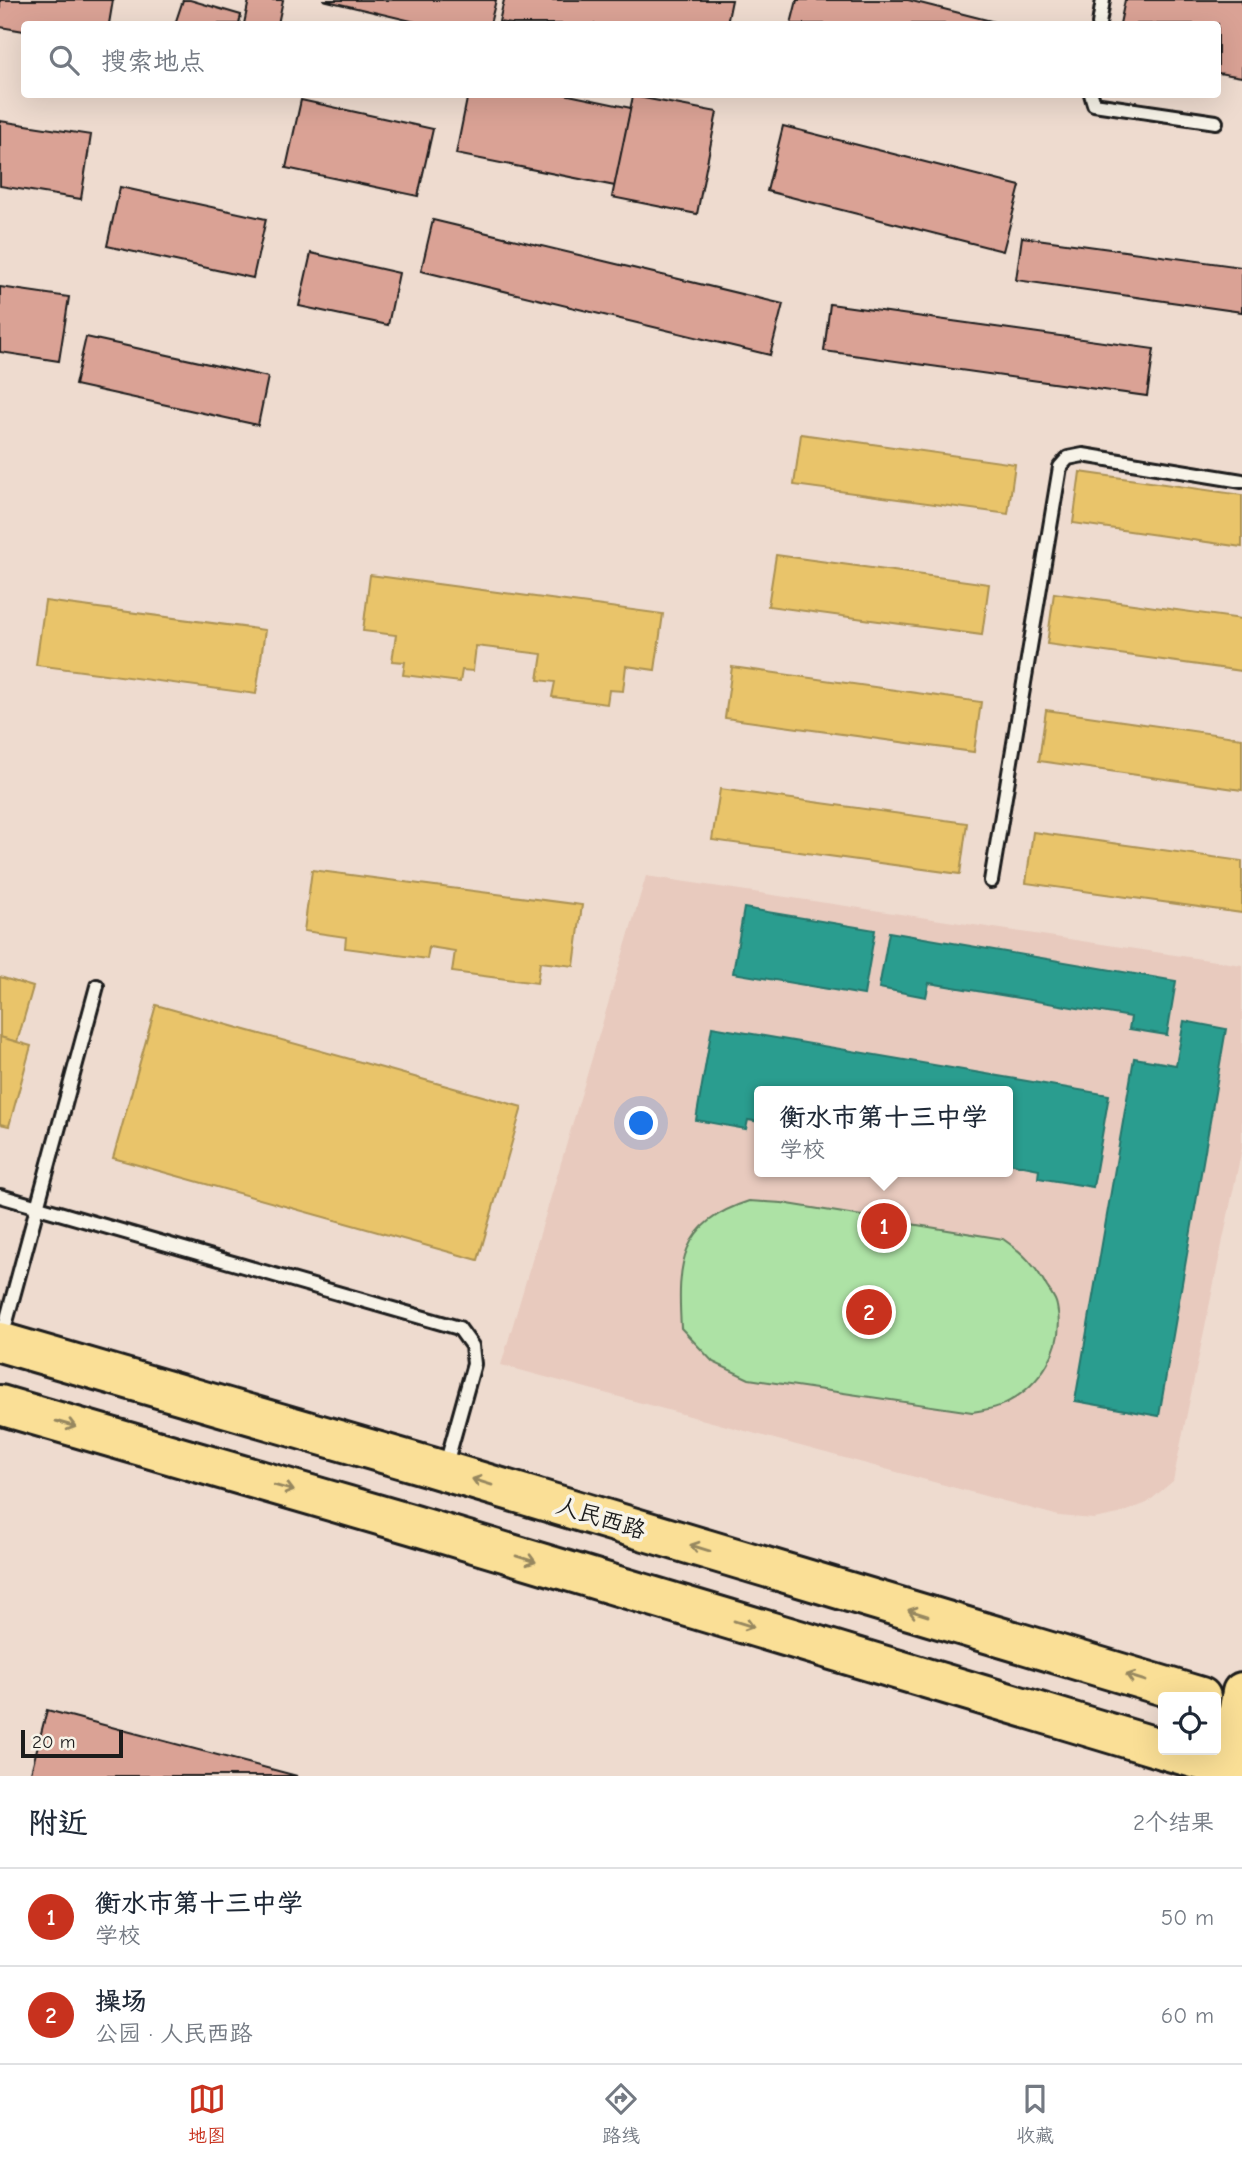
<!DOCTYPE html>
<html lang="zh">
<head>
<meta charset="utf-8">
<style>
  :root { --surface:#fff; --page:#f2f2f3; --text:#1f2937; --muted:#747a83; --line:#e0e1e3; --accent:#c8321e }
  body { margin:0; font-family:"Comic Neue","LXGW WenKai TC",sans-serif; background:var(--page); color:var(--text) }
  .controls { position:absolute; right:21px; bottom:21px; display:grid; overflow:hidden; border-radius:7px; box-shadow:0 7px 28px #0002 }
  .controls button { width:63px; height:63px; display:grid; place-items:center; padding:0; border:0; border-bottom:2px solid var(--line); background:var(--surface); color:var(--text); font:35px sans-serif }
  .scale { position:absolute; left:21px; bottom:18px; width:102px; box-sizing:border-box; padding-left:7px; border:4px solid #1c1c1c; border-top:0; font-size:19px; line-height:24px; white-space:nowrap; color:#1c1c1c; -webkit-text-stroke:5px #f7f3e8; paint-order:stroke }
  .you { position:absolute; left:642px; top:1124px; width:24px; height:24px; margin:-18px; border:5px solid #fff; border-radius:50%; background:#1a73e8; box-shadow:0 0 0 10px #1a73e833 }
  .badge { display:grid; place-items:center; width:46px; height:46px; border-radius:50%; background:var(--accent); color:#fff; font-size:23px; font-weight:700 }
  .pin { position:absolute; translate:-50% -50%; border:4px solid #fff; box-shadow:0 2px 7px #0006 }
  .popup { position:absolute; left:754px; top:1086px; width:259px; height:91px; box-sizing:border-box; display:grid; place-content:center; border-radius:7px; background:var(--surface); filter:drop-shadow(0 2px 5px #0005); font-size:23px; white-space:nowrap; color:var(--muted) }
  .popup b { font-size:26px; color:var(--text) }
  .popup::after { content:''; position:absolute; left:50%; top:100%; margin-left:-14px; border:14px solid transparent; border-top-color:var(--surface) }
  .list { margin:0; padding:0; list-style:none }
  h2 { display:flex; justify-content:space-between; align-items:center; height:91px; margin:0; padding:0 28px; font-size:30px }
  h2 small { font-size:23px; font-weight:400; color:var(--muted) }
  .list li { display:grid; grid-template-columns:46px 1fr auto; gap:21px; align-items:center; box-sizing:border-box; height:98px; padding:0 28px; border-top:2px solid var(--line) }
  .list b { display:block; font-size:26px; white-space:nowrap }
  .list p { margin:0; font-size:23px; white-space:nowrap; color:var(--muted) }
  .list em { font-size:23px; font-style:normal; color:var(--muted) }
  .icon { flex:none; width:38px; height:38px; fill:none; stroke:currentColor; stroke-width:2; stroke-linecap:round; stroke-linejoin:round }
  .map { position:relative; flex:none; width:1242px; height:1776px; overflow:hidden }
  .search { position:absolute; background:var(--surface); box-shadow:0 7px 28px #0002; left:21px; right:21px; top:21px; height:77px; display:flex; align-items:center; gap:18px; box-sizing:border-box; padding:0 24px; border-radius:7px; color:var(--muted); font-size:26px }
  .sheet { height:287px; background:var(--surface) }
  nav { display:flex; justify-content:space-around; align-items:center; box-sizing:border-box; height:98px; border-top:2px solid var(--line); background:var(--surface); font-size:19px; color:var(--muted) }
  nav a { display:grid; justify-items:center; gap:4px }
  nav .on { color:var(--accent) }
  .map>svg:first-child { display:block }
</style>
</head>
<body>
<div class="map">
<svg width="1242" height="1776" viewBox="0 0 1242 1776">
  <rect width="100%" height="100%" fill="#eedbcf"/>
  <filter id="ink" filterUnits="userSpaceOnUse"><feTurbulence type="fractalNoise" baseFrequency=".0143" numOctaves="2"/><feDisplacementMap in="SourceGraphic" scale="14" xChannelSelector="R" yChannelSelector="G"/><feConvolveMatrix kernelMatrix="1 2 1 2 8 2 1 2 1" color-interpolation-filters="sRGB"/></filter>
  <g filter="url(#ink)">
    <path fill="#e8cabe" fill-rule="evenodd" d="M 646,876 L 1242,965 L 1242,1148 L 1173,1481 L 1147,1503 L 1119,1514 L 1094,1519 L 1059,1516 L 501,1365 ZM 760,1091 L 1008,1091 L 1008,1172 L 760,1172 Z"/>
    <path fill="#ade2a5" stroke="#647f60" stroke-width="2" d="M 749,1201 L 782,1203 L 1003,1239 C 1023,1253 1036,1266 1047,1287 C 1051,1293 1056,1299 1057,1306 C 1066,1348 1040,1386 1004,1404 C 995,1409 982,1410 972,1412 L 749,1379 L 713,1362 L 681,1328 C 677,1263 680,1223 749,1201 Z"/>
    <g fill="#e9c46a" stroke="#ac9253" stroke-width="2">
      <path d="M 801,434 L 1015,464 L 1008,514 L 794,485 Z"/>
      <path d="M 1080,472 L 1242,495 L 1242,547 L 1073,523 Z"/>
      <path d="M 776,555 L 989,584 L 982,635 L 768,606 Z"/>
      <path d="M 370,575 L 663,614 L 655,670 L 626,666 L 623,691 L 609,690 L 607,704 L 552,697 L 555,682 L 538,680 L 542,654 L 476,646 L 473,671 L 462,670 L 460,682 L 403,675 L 405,662 L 392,661 L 396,635 L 363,631 Z"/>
      <path d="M 1054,593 L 1242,619 L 1242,671 L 1047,644 Z"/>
      <path d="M 45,601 L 265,630 L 256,694 L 36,665 Z"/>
      <path d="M 732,667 L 981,702 L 974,752 L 725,718 Z"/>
      <path d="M 1046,710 L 1242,738 L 1242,790 L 1039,761 Z"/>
      <path d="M 720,789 L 967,823 L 960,874 L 712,840 Z"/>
      <path d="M 1033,832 L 1242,861 L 1242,913 L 1026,883 Z"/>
      <path d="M 312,870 L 582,905 L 574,966 L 540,962 L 537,983 L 452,972 L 455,951 L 429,947 L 427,959 L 345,948 L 346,937 L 304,931 Z"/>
      <path d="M 0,977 L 33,987 L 17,1042 L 0,1037 Z"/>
      <path d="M 156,1005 L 522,1107 L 478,1260 L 113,1158 Z"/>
      <path d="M 0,1037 L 31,1046 L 9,1126 L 0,1124 Z"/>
    </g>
    <g fill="#2a9d8f" stroke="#26766c" stroke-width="2">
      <path d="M 744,908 L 875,930 L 864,995 L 733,973 Z"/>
      <path d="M 889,932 L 1176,981 L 1167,1035 L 1129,1029 L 1131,1017 L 929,983 L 926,997 L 879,988 Z"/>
      <path d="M 1184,1021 L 1226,1029 L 1159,1416 L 1075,1401 L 1134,1058 L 1176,1065 Z"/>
      <path d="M 712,1027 L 1109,1095 L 1093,1187 L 1038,1178 L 1039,1169 L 1008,1163 L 1008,1091 L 760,1091 L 760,1122 L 748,1120 L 746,1129 L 696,1120 Z"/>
    </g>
    <g fill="#daa295" stroke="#1c1c1c" stroke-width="2">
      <path d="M 0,0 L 113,0 L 109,24 L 24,24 L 24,31 L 0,27 Z"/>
      <path d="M 183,0 L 190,0 L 241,15 L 239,24 L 175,24 Z"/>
      <path d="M 249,0 L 283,0 L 278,24 L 244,24 Z"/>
      <path d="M 323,0 L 496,0 L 490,24 L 424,24 Z"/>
      <path d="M 504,0 L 732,0 L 727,24 L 512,24 L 499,22 Z"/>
      <path d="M 797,0 L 908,0 L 1003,24 L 791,24 Z"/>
      <path d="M 1125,0 L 1242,0 L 1242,77 L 1218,73 L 1218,24 L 1120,24 Z"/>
      <path d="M 468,94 L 564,94 L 631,108 L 615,186 L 456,154 Z"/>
      <path d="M 633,96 L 717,112 L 697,214 L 612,197 Z"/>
      <path d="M 301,100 L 433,129 L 418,196 L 286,168 Z"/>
      <path d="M 0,121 L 91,135 L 81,199 L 0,186 Z"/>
      <path d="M 783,126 L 1020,186 L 1003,251 L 767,191 Z"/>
      <path d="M 120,187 L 266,219 L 253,278 L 107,246 Z"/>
      <path d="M 433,220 L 783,304 L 770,355 L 421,271 Z"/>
      <path d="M 1022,237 L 1242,267 L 1242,312 L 1016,280 Z"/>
      <path d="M 311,253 L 399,273 L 388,325 L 299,306 Z"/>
      <path d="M 0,287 L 69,297 L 59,361 L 0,352 Z"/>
      <path d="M 830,304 L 1154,349 L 1147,396 L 824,351 Z"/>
      <path d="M 86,337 L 268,377 L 258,425 L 75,385 Z"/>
      <path d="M 47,1710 L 297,1776 L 30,1776 Z"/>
    </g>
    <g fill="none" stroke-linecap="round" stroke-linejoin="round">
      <defs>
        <g id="lane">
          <path d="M 1099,24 L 1103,0"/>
          <path d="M 1091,94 L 1094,104 L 1216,122"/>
          <path d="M 991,881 L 1060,467 L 1068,458 L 1083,455 L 1242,481"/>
          <path d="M 0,1196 L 459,1328 L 472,1346 L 474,1364 L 445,1468"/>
          <path d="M 2,1337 L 97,986"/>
        </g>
        <g id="primary">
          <path d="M 0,1342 L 431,1467 L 1201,1697"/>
          <path d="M 0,1405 L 414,1525 L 1163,1749"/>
          <path d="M 1166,1750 L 1242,1772"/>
          <path d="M 1227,1776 L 1242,1692"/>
        </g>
      </defs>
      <use href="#lane" stroke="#1c1c1c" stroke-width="18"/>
      <use href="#primary" stroke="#1c1c1c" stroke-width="44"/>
      <use href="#lane" stroke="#f7f3e8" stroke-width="12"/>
      <use href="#primary" stroke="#fadf96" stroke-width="38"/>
    </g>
    <defs><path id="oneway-shaft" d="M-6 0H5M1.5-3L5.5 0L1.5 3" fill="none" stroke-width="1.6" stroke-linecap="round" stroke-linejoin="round" transform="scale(1.75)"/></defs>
    <g stroke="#96875f">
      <use href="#oneway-shaft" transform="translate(66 1424) rotate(16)"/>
      <use href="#oneway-shaft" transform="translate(482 1482) rotate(-163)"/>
      <use href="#oneway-shaft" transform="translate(284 1488) rotate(16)"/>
      <use href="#oneway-shaft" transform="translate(700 1548) rotate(-163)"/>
      <use href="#oneway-shaft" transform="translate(526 1559) rotate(17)"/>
      <use href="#oneway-shaft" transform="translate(918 1613) rotate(-163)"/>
      <use href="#oneway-shaft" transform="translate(744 1624) rotate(17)"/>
      <use href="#oneway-shaft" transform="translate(1136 1678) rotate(-163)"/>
    </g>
  </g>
  <g text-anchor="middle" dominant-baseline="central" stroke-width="7" stroke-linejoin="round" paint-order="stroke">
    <g font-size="23" fill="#1c1c1c" stroke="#f7f3e8">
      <text transform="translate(601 1518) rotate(17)">人民西路</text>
    </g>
  </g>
</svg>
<div class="controls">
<button><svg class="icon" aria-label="locate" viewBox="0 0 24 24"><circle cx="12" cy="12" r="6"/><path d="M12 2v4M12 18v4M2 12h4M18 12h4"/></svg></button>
</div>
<div class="scale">20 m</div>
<div class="you"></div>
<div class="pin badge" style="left:884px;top:1226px">1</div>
<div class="popup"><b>衡水市第十三中学</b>学校</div>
<div class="pin badge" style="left:869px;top:1312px">2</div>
<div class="search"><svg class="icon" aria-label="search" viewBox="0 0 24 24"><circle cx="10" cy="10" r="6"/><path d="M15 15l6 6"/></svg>搜索地点</div>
</div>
<section class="sheet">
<h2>附近<small>2个结果</small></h2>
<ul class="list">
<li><span class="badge">1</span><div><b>衡水市第十三中学</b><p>学校</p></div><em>50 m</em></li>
<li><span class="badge">2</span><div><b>操场</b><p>公园 · 人民西路</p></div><em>60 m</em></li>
</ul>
</section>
<nav>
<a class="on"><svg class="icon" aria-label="map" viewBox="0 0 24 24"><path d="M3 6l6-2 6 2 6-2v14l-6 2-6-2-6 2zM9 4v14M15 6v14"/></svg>地图</a>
<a><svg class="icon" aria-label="directions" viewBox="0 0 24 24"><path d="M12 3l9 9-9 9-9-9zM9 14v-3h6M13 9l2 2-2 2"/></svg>路线</a>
<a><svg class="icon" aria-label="saved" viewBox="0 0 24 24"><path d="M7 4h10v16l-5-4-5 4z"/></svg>收藏</a>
</nav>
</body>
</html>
